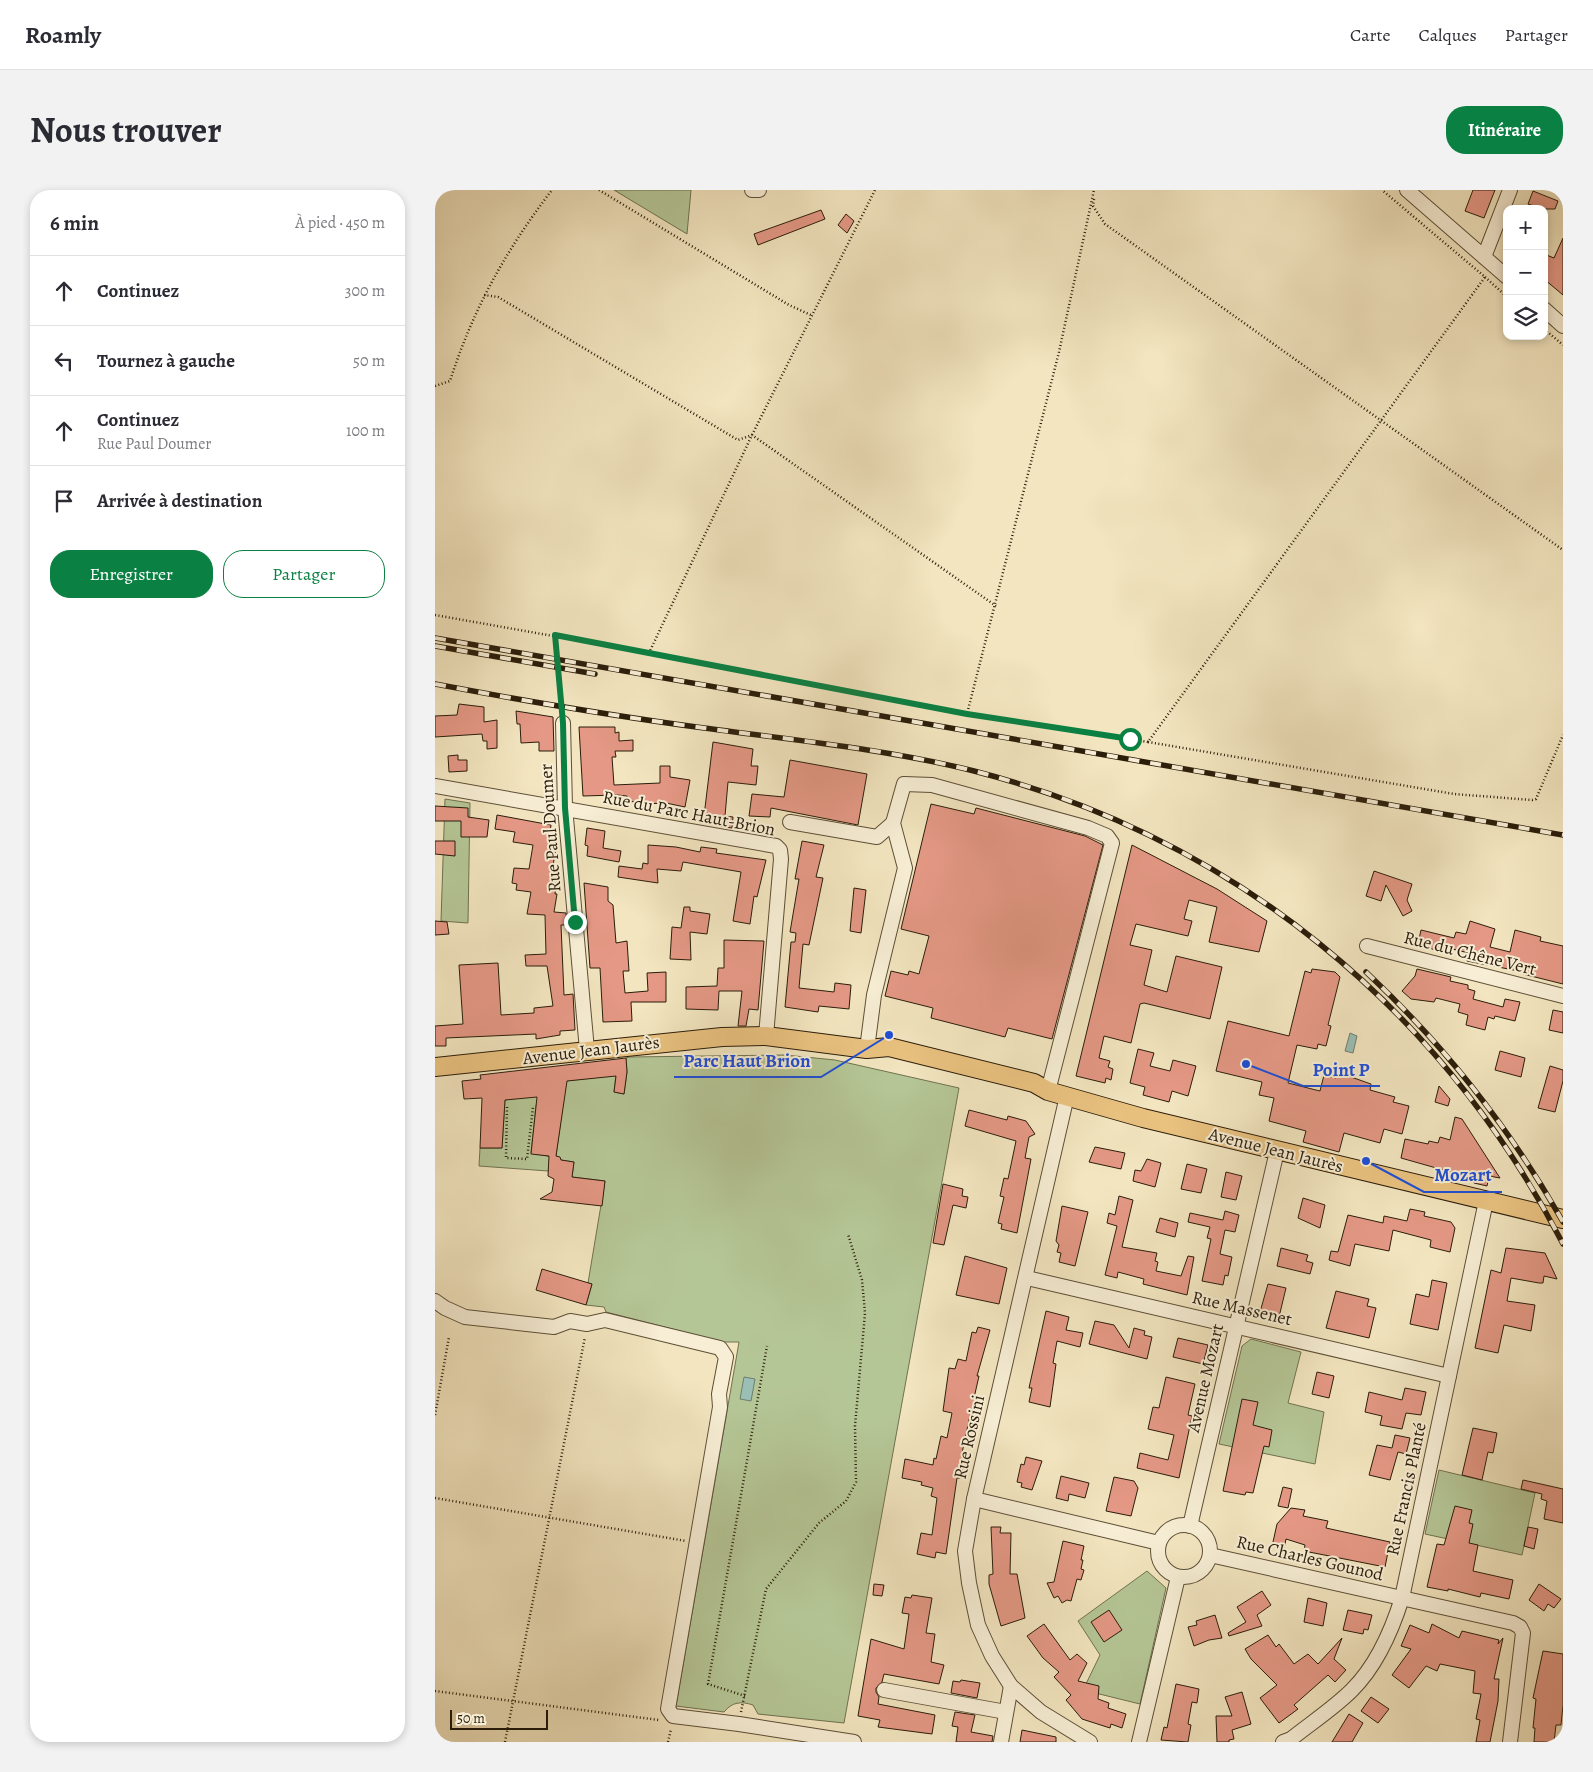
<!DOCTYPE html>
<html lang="fr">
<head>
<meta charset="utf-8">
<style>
  :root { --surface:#fff; --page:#f2f2f3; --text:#2b2b33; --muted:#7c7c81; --line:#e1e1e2; --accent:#0b8043 }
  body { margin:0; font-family:Alegreya,serif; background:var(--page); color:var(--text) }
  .controls { position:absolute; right:15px; top:15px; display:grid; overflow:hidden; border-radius:10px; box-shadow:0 2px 8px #0003 }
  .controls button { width:45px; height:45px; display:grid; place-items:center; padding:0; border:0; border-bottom:1px solid var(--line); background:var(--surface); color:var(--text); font:25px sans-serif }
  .scale { position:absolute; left:15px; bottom:12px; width:98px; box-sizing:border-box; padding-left:5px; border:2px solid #2b1d0a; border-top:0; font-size:14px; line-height:18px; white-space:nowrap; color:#2b1d0a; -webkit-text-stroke:4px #f7eed5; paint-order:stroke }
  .stop { position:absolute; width:15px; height:15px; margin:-11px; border:4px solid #0b8043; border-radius:50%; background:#fff }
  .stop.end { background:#0b8043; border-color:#fff; box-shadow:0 1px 5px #0008 }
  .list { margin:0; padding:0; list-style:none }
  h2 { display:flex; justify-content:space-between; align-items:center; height:65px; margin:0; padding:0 20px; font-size:21px }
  h2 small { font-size:16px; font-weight:400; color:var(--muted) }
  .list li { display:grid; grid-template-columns:32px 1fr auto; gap:15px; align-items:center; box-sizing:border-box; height:70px; padding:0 20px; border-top:1px solid var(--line) }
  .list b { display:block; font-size:19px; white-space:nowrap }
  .list p { margin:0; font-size:16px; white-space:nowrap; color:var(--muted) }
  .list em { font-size:16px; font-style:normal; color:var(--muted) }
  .actions { display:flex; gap:10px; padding:15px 20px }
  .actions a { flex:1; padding:11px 0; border:1px solid var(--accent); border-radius:20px; text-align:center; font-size:18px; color:var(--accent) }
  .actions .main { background:var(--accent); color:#fff }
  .icon { flex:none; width:28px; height:28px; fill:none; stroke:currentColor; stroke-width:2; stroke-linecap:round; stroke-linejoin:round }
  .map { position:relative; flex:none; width:1128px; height:1552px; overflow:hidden; border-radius:20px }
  header { display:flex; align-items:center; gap:30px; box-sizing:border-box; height:70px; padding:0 25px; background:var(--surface); border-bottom:1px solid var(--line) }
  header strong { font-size:24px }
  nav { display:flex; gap:28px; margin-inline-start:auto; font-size:18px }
  .intro { display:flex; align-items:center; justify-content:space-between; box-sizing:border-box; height:120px; padding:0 30px }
  h1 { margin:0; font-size:35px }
  .button { padding:12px 22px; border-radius:20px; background:var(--accent); color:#fff; font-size:18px; font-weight:700 }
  main { display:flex; gap:30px; padding:0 30px }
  aside { flex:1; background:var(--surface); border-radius:20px; box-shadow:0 2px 8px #0003 }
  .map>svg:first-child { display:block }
</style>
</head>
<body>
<header>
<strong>Roamly</strong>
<nav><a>Carte</a><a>Calques</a><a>Partager</a></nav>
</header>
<div class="intro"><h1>Nous trouver</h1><a class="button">Itinéraire</a></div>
<main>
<aside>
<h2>6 min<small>À pied · 450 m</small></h2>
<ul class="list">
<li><svg class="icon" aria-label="ahead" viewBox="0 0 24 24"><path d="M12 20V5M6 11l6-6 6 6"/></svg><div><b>Continuez</b></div><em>300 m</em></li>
<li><svg class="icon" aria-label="left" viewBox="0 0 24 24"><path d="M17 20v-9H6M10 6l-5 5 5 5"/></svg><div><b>Tournez à gauche</b></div><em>50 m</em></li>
<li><svg class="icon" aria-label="ahead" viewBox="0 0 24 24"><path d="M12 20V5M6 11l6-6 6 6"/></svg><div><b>Continuez</b><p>Rue Paul Doumer</p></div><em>100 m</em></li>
<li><svg class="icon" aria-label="arrive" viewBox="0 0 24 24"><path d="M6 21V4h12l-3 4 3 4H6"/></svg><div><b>Arrivée à destination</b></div></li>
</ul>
<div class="actions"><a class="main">Enregistrer</a><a>Partager</a></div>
</aside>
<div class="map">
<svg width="1128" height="1552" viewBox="0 0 1128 1552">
  <rect width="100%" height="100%" fill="#f2e5bf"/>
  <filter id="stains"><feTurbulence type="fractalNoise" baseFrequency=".004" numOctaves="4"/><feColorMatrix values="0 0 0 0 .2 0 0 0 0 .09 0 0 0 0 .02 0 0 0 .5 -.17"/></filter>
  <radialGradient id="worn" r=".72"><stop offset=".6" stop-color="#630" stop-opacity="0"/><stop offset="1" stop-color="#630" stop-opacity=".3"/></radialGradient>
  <g fill="#b5c696" stroke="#707250">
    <path d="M 179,0 L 256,0 L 252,44 Z"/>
    <path d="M 10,609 L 35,613 L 33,733 L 6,731 Z"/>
    <path d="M 350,865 L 400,870 L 524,898 L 409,1533 L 323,1524 L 318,1515 C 306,1511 297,1512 289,1522 L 241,1516 L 304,1152 L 288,1152 L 171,1122 L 169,1117 L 151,1115 L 157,1094 L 153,1093 L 170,991 L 137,987 L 139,972 L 126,970 L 121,966 L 131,891 L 181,885 L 179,902 L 189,904 L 192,882 L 191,868 L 194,867 Z"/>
    <path d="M 110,904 L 101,915 L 96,963 L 117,967 L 113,981 L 44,976 L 45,958 L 67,958 L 70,910 Z"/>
    <path d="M 816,1149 L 866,1162 L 853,1213 L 889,1222 L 880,1274 L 784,1254 L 807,1156 Z"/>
    <path d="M 1004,1280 L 1100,1303 L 1087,1365 L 990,1344 Z"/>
    <path d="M 712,1381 L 731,1398 L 705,1514 L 648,1500 L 665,1465 L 643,1431 Z"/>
  </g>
  <g fill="#9bbfb5" stroke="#6e7e71">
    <path d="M 915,843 L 922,846 L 918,863 L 910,861 Z"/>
    <path d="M 309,1187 L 320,1189 L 316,1211 L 305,1209 Z"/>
  </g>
  <g fill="#e49885" stroke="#2b1d0a">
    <path d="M 1038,0 L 1060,0 L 1049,28 L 1030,21 Z"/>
    <path d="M 1098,1 L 1123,11 L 1120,19 L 1098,19 L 1099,16 L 1093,14 Z"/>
    <path d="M 386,20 L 390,29 L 323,55 L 319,44 Z"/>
    <path d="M 411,24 L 419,31 L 412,43 L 403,35 Z"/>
    <path d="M 1128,48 L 1128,105 L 1109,89 L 1109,64 L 1119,68 Z"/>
    <path d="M 24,514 L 49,517 L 49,532 L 62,530 L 62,558 L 52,559 L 52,551 L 48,551 L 47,544 L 0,547 L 0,526 L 22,525 Z"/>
    <path d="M 81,521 L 118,527 L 119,561 L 104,561 L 104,552 L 86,553 L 85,534 L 82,534 Z"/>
    <path d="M 144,537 L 180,537 L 180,543 L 184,542 L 184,551 L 198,550 L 198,561 L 180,561 L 181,567 L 177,567 L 179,595 L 225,593 L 225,576 L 235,576 L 235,587 L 255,590 L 250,617 L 231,613 L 208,614 L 208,611 L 192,612 L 192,606 L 182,605 L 148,606 Z"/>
    <path d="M 278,552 L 318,559 L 316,576 L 323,576 L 321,595 L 293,592 L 290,626 L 298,627 L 297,638 L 284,636 L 285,628 L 269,626 Z"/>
    <path d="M 23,565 L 23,570 L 32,570 L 32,581 L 14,582 L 13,566 Z"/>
    <path d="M 355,570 L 432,584 L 423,635 L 336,618 L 335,627 L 314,626 L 317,604 L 349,607 Z"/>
    <path d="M 496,614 L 539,624 L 541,618 L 650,646 L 668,655 L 617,849 L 573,838 L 570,847 L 496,828 L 498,818 L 450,806 L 456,781 L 473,785 L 474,781 L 484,784 L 494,746 L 466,739 Z"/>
    <path d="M 0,616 L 33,618 L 33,627 L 54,630 L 52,647 L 26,647 L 26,631 L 0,631 Z"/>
    <path d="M 62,625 L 116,635 L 114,650 L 122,651 L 116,688 L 122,688 L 120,704 L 122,704 L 119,722 L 131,723 L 132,735 L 126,735 L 129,805 L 138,804 L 140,840 L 125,841 L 125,845 L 101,849 L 101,844 L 11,848 L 11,856 L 0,856 L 0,836 L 28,834 L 24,775 L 63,773 L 66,825 L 99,823 L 99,818 L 118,816 L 112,776 L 91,776 L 90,765 L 111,764 L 110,725 L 92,724 L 96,702 L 81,700 L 82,694 L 77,693 L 79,678 L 94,679 L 98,655 L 78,652 L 80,642 L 60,639 Z"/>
    <path d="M 152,638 L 170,641 L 168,658 L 186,661 L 184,672 L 152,666 L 153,656 L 150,655 Z"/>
    <path d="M 0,651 L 20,651 L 20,666 L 0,664 Z"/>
    <path d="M 367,651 L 389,655 L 381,687 L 388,688 L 374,755 L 368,754 L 364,798 L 399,802 L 400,793 L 416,795 L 414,819 L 384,816 L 383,822 L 350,817 L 356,752 L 360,752 L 361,743 L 355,742 L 364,689 L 360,689 Z"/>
    <path d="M 213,655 L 241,657 L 265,662 L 266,657 L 282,659 L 281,663 L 331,670 L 322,707 L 319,706 L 315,734 L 298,731 L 306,682 L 248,672 L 246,681 L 222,679 L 223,693 L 183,687 L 184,676 L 207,679 L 208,673 L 213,674 Z"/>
    <path d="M 697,655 L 782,699 L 832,731 L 824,762 L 774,752 L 782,717 L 754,710 L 749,729 L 757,731 L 753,746 L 701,734 L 695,755 L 717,760 L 709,795 L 732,802 L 741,766 L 787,777 L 775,829 L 709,813 L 705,814 L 696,853 L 669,846 L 664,868 L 675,871 L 673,877 L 678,879 L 676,890 L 671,888 L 670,893 L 641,886 Z"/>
    <path d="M 939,681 L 977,694 L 972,710 L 977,721 L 968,726 L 951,695 L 946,711 L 931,706 Z"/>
    <path d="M 149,693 L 173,697 L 173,711 L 178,715 L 181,753 L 192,751 L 194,781 L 188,781 L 190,803 L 213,801 L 212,783 L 231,782 L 231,812 L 196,812 L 197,831 L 168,832 L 165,778 L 155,778 Z"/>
    <path d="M 419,698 L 431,700 L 426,743 L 415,741 Z"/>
    <path d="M 249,717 L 255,717 L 255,721 L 275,724 L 272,744 L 255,742 L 256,770 L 235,769 L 237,737 L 246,738 Z"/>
    <path d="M 0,731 L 12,732 L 14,744 L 0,745 Z"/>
    <path d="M 1035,731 L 1060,739 L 1055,757 L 1075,762 L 1080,740 L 1106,747 L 1105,751 L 1128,756 L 1128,794 L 1088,784 L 1089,782 L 1032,771 L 1034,763 L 1013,758 L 1012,761 L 1007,760 L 1006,762 L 983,754 L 986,740 L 1019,748 L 1021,742 L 1031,744 Z"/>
    <path d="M 289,750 L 329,751 L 323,820 L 314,819 L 311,836 L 303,836 L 307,801 L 284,801 L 283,820 L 251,819 L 251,797 L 282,796 L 283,778 L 289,778 Z"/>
    <path d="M 877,779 L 900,782 L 905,787 L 893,835 L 896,836 L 891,856 L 883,854 L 882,859 L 862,855 L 853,893 L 885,901 L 889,885 L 901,888 L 904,879 L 918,882 L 916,887 L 936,894 L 935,900 L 960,907 L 958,912 L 974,916 L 967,944 L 949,939 L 945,953 L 909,943 L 904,962 L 868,952 L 871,941 L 834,931 L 839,908 L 824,905 L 827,892 L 781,881 L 793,831 L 854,846 L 870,781 L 876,783 Z"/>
    <path d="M 982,779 L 1016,787 L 1015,791 L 1033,795 L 1033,799 L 1040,801 L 1038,809 L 1068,817 L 1070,809 L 1085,812 L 1080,831 L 1060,826 L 1059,829 L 1053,827 L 1050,840 L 1031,835 L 1033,825 L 1023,822 L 1025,814 L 1001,808 L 999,812 L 976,809 L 967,801 L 980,786 Z"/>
    <path d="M 1118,820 L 1128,822 L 1128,843 L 1114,840 Z"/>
    <path d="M 703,859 L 719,863 L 715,876 L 735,881 L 738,870 L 761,876 L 753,906 L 737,901 L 734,912 L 708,905 L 710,897 L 695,893 Z"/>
    <path d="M 1065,861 L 1090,868 L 1086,887 L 1060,880 Z"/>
    <path d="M 191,868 L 192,882 L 189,904 L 179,902 L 181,886 L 132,891 L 121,966 L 125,967 L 126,970 L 139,972 L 137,987 L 170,991 L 167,1016 L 105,1009 L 117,1002 L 119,989 L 113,986 L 114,966 L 96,964 L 102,907 L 70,910 L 67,958 L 45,958 L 47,908 L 29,909 L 27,891 L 46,889 L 45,885 Z"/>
    <path d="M 1115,876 L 1128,880 L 1128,891 L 1120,922 L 1103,918 Z"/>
    <path d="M 1004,896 L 1015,909 L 1013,916 L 1000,912 Z"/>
    <path d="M 534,920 L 572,930 L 573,926 L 591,931 L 600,944 L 594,947 L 590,968 L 596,969 L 582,1043 L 566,1039 L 567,1034 L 563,1033 L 569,1007 L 565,1006 L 569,988 L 573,989 L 581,951 L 530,936 Z"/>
    <path d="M 1020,927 L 1027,929 L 1065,988 L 1054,986 L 1052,996 L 1039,993 L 1040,989 L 966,968 L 970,949 L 993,954 L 994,951 L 1003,953 L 1005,947 L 1015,950 Z"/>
    <path d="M 660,957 L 690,963 L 686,979 L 654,972 Z"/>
    <path d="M 712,969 L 726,973 L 720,997 L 698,991 L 700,980 L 706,981 Z"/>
    <path d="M 752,974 L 772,979 L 766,1003 L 746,999 Z"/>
    <path d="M 791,982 L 807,986 L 801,1010 L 786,1007 Z"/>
    <path d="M 508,994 L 528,999 L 527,1006 L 533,1007 L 531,1018 L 518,1015 L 509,1055 L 498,1053 Z"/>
    <path d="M 684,1006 L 698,1010 L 687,1057 L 722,1063 L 720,1071 L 723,1072 L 721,1081 L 746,1086 L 753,1066 L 759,1067 L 752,1105 L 708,1094 L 709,1089 L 683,1082 L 682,1088 L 670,1085 L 682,1036 L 672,1033 L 674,1023 L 680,1025 Z"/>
    <path d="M 868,1008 L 890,1015 L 885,1038 L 863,1028 Z"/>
    <path d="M 627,1016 L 653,1022 L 640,1076 L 624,1072 L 626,1063 L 622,1062 L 624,1055 L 621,1051 Z"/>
    <path d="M 975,1019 L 990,1022 L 989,1026 L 1016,1032 L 1020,1038 L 1015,1062 L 995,1057 L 996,1050 L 958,1040 L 954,1061 L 920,1054 L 915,1076 L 894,1070 L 896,1061 L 903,1062 L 913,1025 L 948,1033 L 949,1026 L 972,1031 Z"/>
    <path d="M 790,1021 L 804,1025 L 800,1042 L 790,1040 L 785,1064 L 797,1067 L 793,1086 L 790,1085 L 788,1095 L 767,1091 L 776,1049 L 772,1048 L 775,1037 L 753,1032 L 755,1023 L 788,1030 Z"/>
    <path d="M 725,1028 L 743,1033 L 740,1047 L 721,1042 Z"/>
    <path d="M 846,1058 L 873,1065 L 871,1071 L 878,1073 L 875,1084 L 842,1076 Z"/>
    <path d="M 1071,1058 L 1110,1063 L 1122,1089 L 1109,1086 L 1108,1093 L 1104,1093 L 1076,1088 L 1072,1111 L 1100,1115 L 1096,1141 L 1069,1135 L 1063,1163 L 1040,1158 L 1056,1080 L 1066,1083 Z"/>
    <path d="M 530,1066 L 572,1078 L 564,1114 L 521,1105 Z"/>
    <path d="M 107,1079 L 157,1094 L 151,1115 L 101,1100 Z"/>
    <path d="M 997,1090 L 1012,1093 L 1003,1140 L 975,1134 L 981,1104 L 994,1107 Z"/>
    <path d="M 833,1094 L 851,1098 L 844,1127 L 825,1122 Z"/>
    <path d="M 901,1101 L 934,1109 L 932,1116 L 941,1118 L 934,1148 L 891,1138 Z"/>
    <path d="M 611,1121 L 634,1127 L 631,1140 L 648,1143 L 645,1157 L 622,1151 L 618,1173 L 621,1174 L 615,1217 L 594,1212 L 597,1198 L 594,1198 Z"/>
    <path d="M 660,1131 L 679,1135 L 694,1158 L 699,1138 L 710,1141 L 709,1145 L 717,1147 L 712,1169 L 654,1154 Z"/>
    <path d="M 543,1137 L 555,1140 L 542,1186 L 544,1186 L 539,1208 L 543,1209 L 540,1222 L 536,1221 L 527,1263 L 531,1264 L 525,1288 L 522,1288 L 511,1364 L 501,1362 L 500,1368 L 482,1364 L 486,1343 L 497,1345 L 502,1308 L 496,1306 L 498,1298 L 486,1295 L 487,1292 L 467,1288 L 470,1269 L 498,1275 L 499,1268 L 501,1269 L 506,1246 L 512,1248 L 517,1223 L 508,1221 L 514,1178 L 520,1179 L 523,1169 L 531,1171 L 537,1142 L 541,1143 Z"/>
    <path d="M 743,1148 L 773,1155 L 768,1174 L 738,1167 Z"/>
    <path d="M 882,1182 L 899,1186 L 894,1208 L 877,1204 Z"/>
    <path d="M 731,1187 L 760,1194 L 753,1225 L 757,1226 L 744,1288 L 702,1278 L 705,1263 L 733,1270 L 739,1245 L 713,1239 L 718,1217 L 724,1218 Z"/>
    <path d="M 970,1198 L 991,1202 L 986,1225 L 971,1223 L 967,1239 L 945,1235 L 947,1226 L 930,1222 L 934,1202 L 967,1210 Z"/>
    <path d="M 807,1209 L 823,1212 L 818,1235 L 837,1240 L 834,1257 L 829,1256 L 818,1303 L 811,1302 L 810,1305 L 788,1301 Z"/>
    <path d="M 1038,1238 L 1062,1243 L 1058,1263 L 1053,1262 L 1047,1290 L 1027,1285 Z"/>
    <path d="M 960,1245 L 975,1248 L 971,1264 L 963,1262 L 955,1290 L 934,1285 L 942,1255 L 957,1258 Z"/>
    <path d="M 591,1267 L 607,1271 L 597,1300 L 586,1297 L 587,1293 L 582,1292 L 586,1274 L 589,1275 Z"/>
    <path d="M 626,1286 L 654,1293 L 650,1308 L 634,1304 L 633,1311 L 621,1308 Z"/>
    <path d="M 679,1287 L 699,1291 L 703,1298 L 696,1326 L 671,1321 Z"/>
    <path d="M 1088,1290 L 1128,1299 L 1128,1333 L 1109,1329 L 1112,1311 L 1106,1309 L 1107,1304 L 1086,1299 Z"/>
    <path d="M 848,1297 L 857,1299 L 853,1318 L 843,1316 Z"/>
    <path d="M 1020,1316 L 1037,1320 L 1034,1333 L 1038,1334 L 1034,1353 L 1043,1355 L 1038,1381 L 1078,1390 L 1074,1409 L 1046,1403 L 1045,1407 L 1013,1399 L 1013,1401 L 992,1397 L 1002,1354 L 1009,1355 Z"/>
    <path d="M 856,1318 L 870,1320 L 868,1326 L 893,1331 L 891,1338 L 955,1352 L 950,1377 L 869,1361 L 870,1355 L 851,1349 L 849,1359 L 842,1358 L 838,1352 L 842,1334 Z"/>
    <path d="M 556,1337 L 566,1337 L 565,1343 L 576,1343 L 575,1384 L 582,1384 L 590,1428 L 566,1436 L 554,1394 L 554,1385 L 558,1384 Z"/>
    <path d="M 1093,1337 L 1103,1339 L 1099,1359 L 1089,1356 Z"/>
    <path d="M 628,1351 L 649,1356 L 646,1370 L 648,1370 L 646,1379 L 649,1380 L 646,1390 L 642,1389 L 636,1411 L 632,1410 L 627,1413 L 623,1406 L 619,1408 L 612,1393 L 619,1392 Z"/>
    <path d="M 439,1394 L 449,1395 L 447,1406 L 438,1405 Z"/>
    <path d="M 1104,1394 L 1126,1409 L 1119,1418 L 1113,1414 L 1109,1421 L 1094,1410 Z"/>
    <path d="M 827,1401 L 836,1415 L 822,1425 L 827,1436 L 794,1446 L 793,1443 L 811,1432 L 802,1417 Z"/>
    <path d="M 477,1405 L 497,1408 L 491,1443 L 500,1444 L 496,1472 L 509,1475 L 504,1494 L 449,1484 L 447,1492 L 441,1498 L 441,1502 L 444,1507 L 443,1514 L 500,1525 L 497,1544 L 443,1537 L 445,1530 L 423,1526 L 436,1449 L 469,1459 L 474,1424 L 467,1423 L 470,1407 L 476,1408 Z"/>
    <path d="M 873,1408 L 892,1413 L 888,1436 L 869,1432 Z"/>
    <path d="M 674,1420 L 687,1440 L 669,1452 L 656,1432 Z"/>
    <path d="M 913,1420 L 937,1425 L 933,1440 L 929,1439 L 928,1444 L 908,1440 Z"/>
    <path d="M 780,1425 L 787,1448 L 774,1450 L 759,1456 L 753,1437 L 762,1435 L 761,1431 Z"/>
    <path d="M 609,1434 L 635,1470 L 642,1464 L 652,1473 L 643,1491 L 664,1496 L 663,1509 L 674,1513 L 673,1518 L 691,1524 L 687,1538 L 676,1534 L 675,1538 L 647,1529 L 631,1510 L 636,1505 L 619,1487 L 624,1482 L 608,1468 L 592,1446 Z"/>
    <path d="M 997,1434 L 1024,1448 L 1027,1441 L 1064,1450 L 1063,1454 L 1068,1448 L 1059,1489 L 1064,1489 L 1063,1511 L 1055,1552 L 1041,1552 L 1045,1530 L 1041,1529 L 1046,1504 L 1038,1503 L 1040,1481 L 1005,1474 L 1002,1481 L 991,1476 L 974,1498 L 957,1485 L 976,1459 L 966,1456 L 975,1435 L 994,1443 Z"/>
    <path d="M 833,1445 L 841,1457 L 844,1454 L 859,1474 L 873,1464 L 883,1474 L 907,1448 L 899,1469 L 911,1480 L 900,1492 L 893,1485 L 859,1515 L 863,1519 L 844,1533 L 825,1508 L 842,1495 L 816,1469 L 810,1459 Z"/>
    <path d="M 1108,1461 L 1128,1464 L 1128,1515 L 1126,1535 L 1121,1535 L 1119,1552 L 1099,1552 L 1100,1538 L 1098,1538 L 1101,1509 L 1098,1508 Z"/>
    <path d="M 526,1490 L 545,1493 L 542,1508 L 516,1503 L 518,1491 L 525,1492 Z"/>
    <path d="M 741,1494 L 764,1499 L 762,1513 L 757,1512 L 753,1534 L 756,1535 L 753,1552 L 726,1550 L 729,1537 L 732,1538 Z"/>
    <path d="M 807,1502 L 816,1534 L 797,1540 L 799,1549 L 794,1550 L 794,1552 L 782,1552 L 781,1526 L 797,1526 L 790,1507 Z"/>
    <path d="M 936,1507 L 954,1519 L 943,1533 L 926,1521 Z"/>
    <path d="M 520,1522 L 540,1525 L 536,1542 L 558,1546 L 557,1552 L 521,1552 L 523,1537 L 517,1536 Z"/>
    <path d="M 914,1524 L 928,1533 L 917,1552 L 897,1552 Z"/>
    <path d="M 587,1540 L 621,1547 L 621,1552 L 585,1552 Z"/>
  </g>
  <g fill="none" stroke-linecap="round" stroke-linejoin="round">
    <defs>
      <g id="minor">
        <path d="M 317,0 L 324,0"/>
        <path d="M 972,0 L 1072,87"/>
        <path d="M 1049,67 L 1075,0"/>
        <path d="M 1109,119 L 1128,136"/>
        <path d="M 128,533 L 130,617 L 152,860"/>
        <path d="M 0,596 L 341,656 L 345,660 L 346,669 L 331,846"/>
        <path d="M 355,632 L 442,647 L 458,633"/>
        <path d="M 932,756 L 1128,806"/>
        <path d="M 432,859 L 439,805 L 470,678 L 458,633 L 469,594 L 497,595 L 653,638 L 672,646 L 677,653 L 613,901"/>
        <path d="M 632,906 L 539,1309 L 530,1361 L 534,1393 L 543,1435 L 557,1466 L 576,1496 L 606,1522 L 655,1552"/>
        <path d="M 592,1088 L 1014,1186"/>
        <path d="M 0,1111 L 10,1118 L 30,1127 L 119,1137 L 135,1131 L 152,1134 L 170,1130 L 285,1158 L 291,1167 L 284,1204 L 285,1217 L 233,1519 L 238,1526 L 304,1534 L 419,1552"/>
        <path d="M 539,1309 L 724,1353"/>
        <circle cx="749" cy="1361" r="26"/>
        <path d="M 755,1336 L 842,961"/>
        <path d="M 775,1365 L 1078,1433 L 1085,1437 L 1088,1443 L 1075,1552"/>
        <path d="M 449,1500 L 571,1522"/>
        <path d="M 566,1552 L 576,1496"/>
        <path d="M 704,1552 L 743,1387"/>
        <path d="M 848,1552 L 856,1549 C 876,1533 899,1518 917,1500 C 941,1476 957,1440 967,1408 L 1051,1011"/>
      </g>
      <path id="major" d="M 0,877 L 287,847 L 331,846 L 432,859 L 454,857 L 599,893 L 613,901 L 708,928 L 1128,1029"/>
    </defs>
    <use href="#minor" stroke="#5d4f37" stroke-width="16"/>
    <use href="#major" stroke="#2b1d0a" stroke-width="20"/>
    <g stroke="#2b1d0a" stroke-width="2.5" stroke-dasharray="1 2.5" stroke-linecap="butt">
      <path d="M 164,0 L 354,115 L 378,126"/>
      <path d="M 659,9 L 658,16 L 670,34 L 1128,360"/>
      <path d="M 1050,87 L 1072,107"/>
      <path d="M 49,105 L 63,107 L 303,250 L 317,245 L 561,416"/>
      <path d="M 1109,139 L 1128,155"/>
      <path d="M 0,196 L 15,191 C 38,119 71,60 117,0"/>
      <path d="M 0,425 L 214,463 L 317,245 L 440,0"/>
      <path d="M 119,445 L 126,522"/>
      <path d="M 214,463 L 532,524 L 624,162 L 659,0"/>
      <path d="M 532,524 L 713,552 L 1050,87 L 947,0"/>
      <path d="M 713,552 L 1019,604 L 1097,610 L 1101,609 L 1128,545"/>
      <path d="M 72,917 L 71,968 L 92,969 L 98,917"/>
      <path d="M 0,1225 L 14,1147"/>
      <path d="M 0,1308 L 251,1351"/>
      <path d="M 0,1501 L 224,1530"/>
      <path d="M 310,1506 L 273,1494 L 332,1156"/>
      <path d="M 306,1522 L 331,1399 L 384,1333 L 411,1311 L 421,1292 L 420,1236 L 430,1123 L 427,1090 L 413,1044"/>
      <path d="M 70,1552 L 150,1147"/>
      <path d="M 233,1552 L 236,1539"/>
    </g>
    <use href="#minor" stroke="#f7eed5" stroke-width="14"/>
    <use href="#major" stroke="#e9c280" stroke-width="18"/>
    <defs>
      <g id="rail">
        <path d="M 0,448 L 1128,645"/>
        <path d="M 0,456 L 160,484"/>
        <path d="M 0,494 C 90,511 179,526 269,538 C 359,550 451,559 539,581 C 797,647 1006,818 1128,1054"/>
        <path d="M 931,782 C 1010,856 1075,938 1128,1032"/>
      </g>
    </defs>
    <use href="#rail" stroke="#2b1d0a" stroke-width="5.5"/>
    <use href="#rail" stroke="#f7eed5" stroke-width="4" stroke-dasharray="11" stroke-linecap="butt"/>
  </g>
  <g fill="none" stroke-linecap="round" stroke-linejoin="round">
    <path stroke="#0b8043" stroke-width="6" d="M 140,732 L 130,618 L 128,533 L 120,445 L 532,524 L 695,549"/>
  </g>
  <g text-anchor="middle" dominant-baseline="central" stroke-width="4" stroke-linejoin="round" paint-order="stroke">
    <g font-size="18" fill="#2b1d0a" stroke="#f7eed5">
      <text transform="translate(254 623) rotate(11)">Rue du Parc Haut-Brion</text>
      <text transform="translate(115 638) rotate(-94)">Rue Paul Doumer</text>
      <text transform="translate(1035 763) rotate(14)">Rue du Chêne Vert</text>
      <text transform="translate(156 860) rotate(-7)">Avenue Jean Jaurès</text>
      <text transform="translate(841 960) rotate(14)">Avenue Jean Jaurès</text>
      <text transform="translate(807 1118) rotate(13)">Rue Massenet</text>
      <text transform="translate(770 1188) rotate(-77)">Avenue Mozart</text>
      <text transform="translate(534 1247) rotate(-77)">Rue Rossini</text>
      <text transform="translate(971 1299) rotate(-78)">Rue Francis Planté</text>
      <text transform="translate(875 1368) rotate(13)">Rue Charles Gounod</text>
    </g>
  </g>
  <path fill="none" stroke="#1d4ed8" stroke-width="2" d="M454 845L386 887H239M811 874L868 896H945M931 971L989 1002H1067"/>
  <g fill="#1d4ed8" stroke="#f7eed5" stroke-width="2">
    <circle cx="454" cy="845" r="5"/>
    <circle cx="811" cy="874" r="5"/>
    <circle cx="931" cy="971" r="5"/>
  </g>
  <g font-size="19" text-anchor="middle" font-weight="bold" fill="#1d4ed8" stroke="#f7eed5" stroke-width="4" stroke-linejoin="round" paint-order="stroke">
    <text x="312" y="877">Parc Haut Brion</text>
    <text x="906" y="886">Point P</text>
    <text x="1028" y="991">Mozart</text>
  </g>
  <rect width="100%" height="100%" filter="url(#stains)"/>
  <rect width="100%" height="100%" fill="url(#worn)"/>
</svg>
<div class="controls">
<button>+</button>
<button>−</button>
<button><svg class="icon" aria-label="layers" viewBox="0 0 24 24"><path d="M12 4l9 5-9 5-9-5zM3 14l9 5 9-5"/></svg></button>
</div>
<div class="scale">50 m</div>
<div class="stop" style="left:695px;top:549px"></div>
<div class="stop end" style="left:140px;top:732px"></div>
</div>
</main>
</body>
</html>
